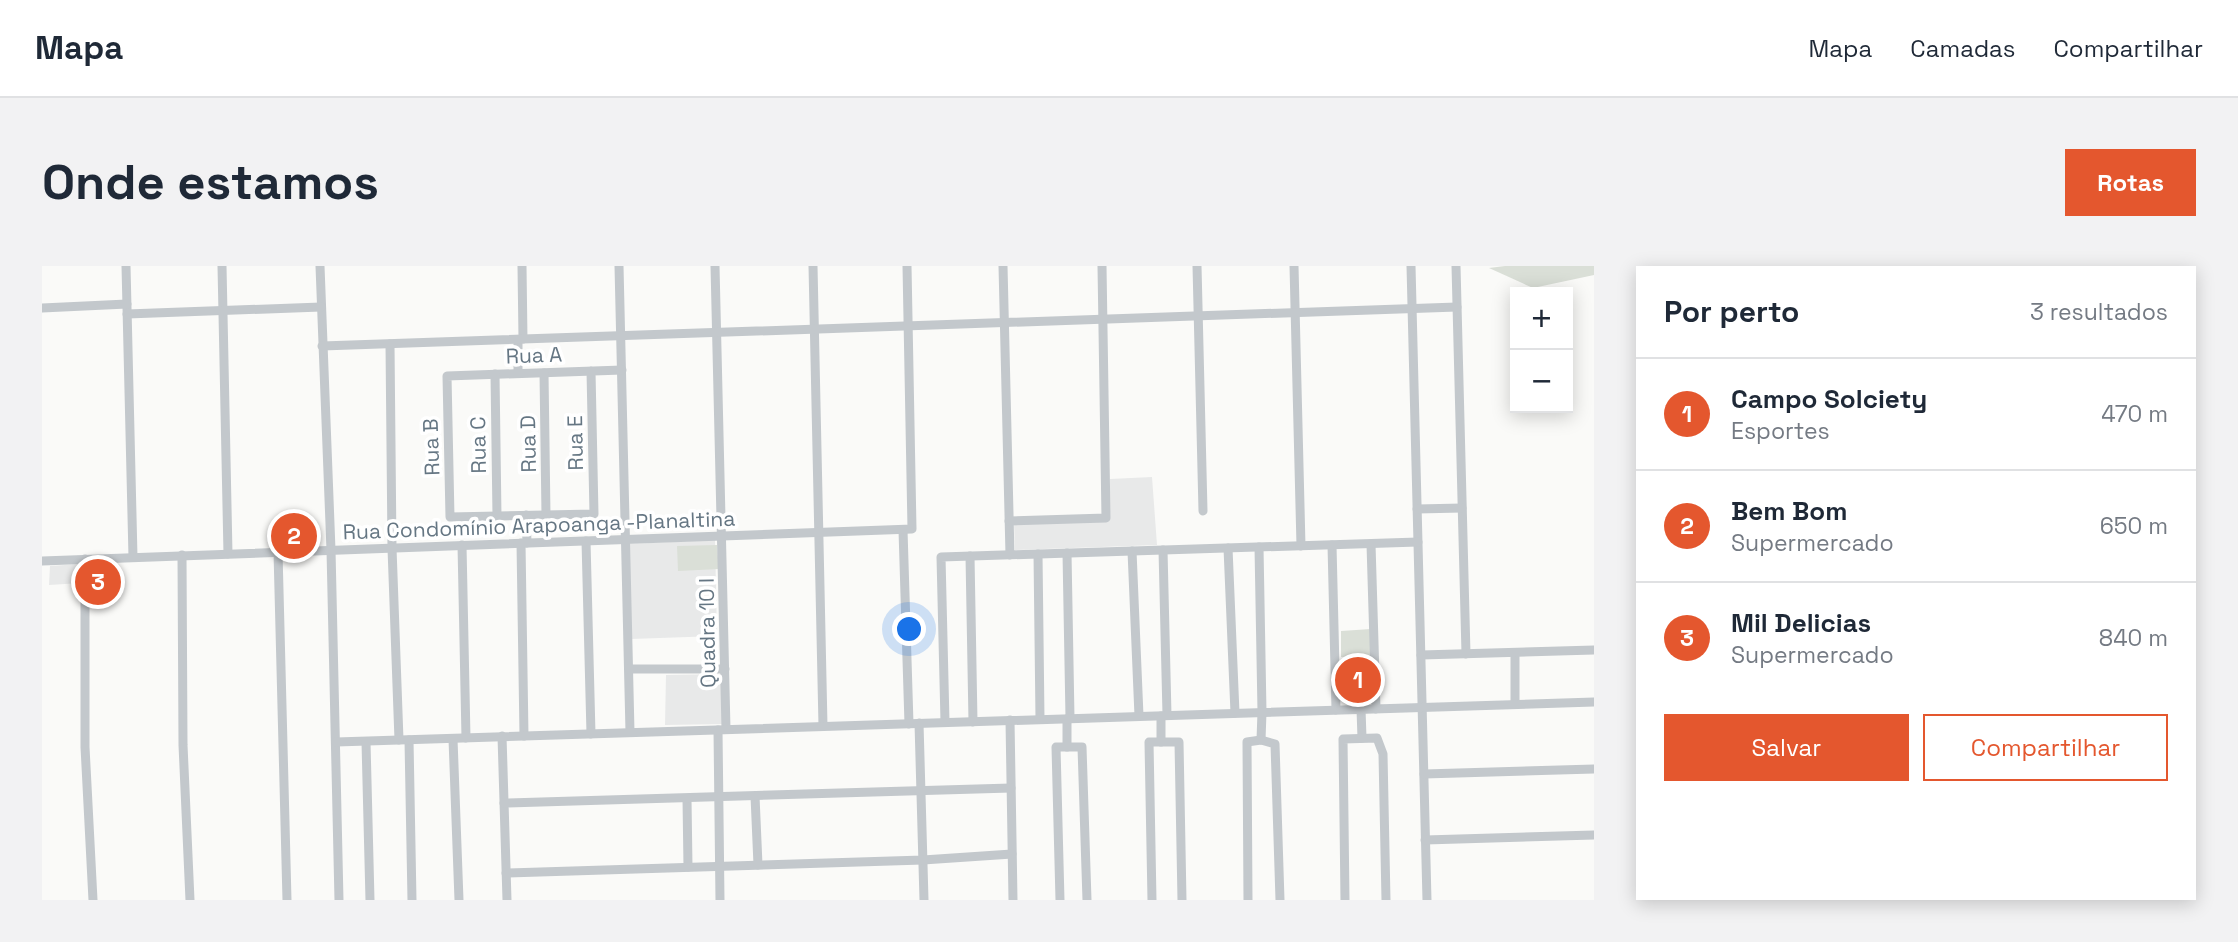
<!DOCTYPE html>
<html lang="pt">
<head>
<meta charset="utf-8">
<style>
  :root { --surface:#fff; --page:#f2f2f3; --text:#1f2937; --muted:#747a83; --line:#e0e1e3; --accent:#e4572e }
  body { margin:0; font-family:"Space Grotesk",sans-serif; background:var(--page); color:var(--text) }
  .controls { position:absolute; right:21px; top:21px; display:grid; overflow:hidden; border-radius:0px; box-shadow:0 4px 18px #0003 }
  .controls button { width:63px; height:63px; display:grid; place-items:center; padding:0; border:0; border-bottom:2px solid var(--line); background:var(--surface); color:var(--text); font:35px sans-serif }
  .you { position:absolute; left:868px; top:364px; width:24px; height:24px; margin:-18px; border:5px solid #fff; border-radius:50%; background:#1a73e8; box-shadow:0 0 0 10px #1a73e833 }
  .badge { display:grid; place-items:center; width:46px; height:46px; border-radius:50%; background:var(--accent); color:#fff; font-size:23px; font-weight:700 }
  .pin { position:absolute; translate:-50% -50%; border:4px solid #fff; box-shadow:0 2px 7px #0006 }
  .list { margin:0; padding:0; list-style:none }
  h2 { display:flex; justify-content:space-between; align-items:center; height:91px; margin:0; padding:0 28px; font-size:30px }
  h2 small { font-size:23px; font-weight:400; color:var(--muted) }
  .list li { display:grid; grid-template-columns:46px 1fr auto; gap:21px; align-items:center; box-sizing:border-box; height:112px; padding:0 28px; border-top:2px solid var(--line) }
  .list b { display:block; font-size:26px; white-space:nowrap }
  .list p { margin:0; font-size:23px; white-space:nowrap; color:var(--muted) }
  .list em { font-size:23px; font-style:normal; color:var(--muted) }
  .actions { display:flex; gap:14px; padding:21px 28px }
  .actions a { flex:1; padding:16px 0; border:2px solid var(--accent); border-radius:0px; text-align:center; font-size:24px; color:var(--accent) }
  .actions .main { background:var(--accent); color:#fff }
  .map { position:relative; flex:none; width:1552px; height:634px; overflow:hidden; border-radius:0px }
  header { display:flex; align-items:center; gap:42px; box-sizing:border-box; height:98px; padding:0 35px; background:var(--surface); border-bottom:2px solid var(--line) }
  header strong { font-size:33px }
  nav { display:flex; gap:38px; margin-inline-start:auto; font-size:24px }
  .intro { display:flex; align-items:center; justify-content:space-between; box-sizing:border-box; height:168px; padding:0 42px }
  h1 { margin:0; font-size:49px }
  .button { padding:18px 32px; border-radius:0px; background:var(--accent); color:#fff; font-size:24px; font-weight:700 }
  main { display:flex; gap:42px; padding:0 42px }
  aside { flex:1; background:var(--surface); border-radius:0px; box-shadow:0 4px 18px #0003 }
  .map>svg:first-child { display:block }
</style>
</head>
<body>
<header>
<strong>Mapa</strong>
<nav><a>Mapa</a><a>Camadas</a><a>Compartilhar</a></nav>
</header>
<div class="intro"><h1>Onde estamos</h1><a class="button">Rotas</a></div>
<main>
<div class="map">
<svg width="1552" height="634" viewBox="0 0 1552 634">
  <rect width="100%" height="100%" fill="#fafaf8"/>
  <g fill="#e8e9e9">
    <path d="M 1110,211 L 1115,279 L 973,284 L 972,257 L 1068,253 L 1068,213 Z"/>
    <path d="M 673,274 L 675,370 L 589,373 L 586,278 Z"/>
    <path d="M 38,298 L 39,317 L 7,319 L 8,300 Z"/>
    <path d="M 681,408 L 682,458 L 623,459 L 624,409 Z"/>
  </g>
  <g fill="#dadfd7">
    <path d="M 1463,0 L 1552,0 L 1552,9 L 1491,22 L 1447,2 Z"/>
    <path d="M 675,279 L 677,303 L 636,305 L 635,280 Z"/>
    <path d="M 1329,363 L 1330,391 L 1328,392 L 1329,436 L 1304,436 L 1304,391 L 1299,391 L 1299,365 Z"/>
  </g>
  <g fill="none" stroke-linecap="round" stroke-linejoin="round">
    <g stroke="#c3c8cc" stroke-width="9">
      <path d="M 84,0 L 91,291"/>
      <path d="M 180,0 L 186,288"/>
      <path d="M 278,0 L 289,284 L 297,634"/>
      <path d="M 480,0 L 481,73"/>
      <path d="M 577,0 L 588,466"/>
      <path d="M 673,0 L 684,463"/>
      <path d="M 771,0 L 781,460"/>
      <path d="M 961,0 L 968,289"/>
      <path d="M 1155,0 L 1161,245"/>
      <path d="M 1252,0 L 1259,280"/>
      <path d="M 1369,0 L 1385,634"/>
      <path d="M 1414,0 L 1424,388"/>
      <path d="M 0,42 L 85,38"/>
      <path d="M 85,48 L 279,41"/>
      <path d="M 476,74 L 476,107"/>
      <path d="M 348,78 L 350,282 L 357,474"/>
      <path d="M 280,80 L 1415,41"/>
      <path d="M 549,105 L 552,248 L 408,251 L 405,110 L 580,104"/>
      <path d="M 502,107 L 504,249"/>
      <path d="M 453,108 L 455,250"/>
      <path d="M 1375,243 L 1420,242"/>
      <path d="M 484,249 L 485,277"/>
      <path d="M 967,255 L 1064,252 L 1060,0"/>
      <path d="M 861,264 L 867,458"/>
      <path d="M 544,275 L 549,468"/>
      <path d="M 479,277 L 482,470"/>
      <path d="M 1329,278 L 1334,443"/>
      <path d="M 420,279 L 424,472"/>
      <path d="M 1290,279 L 1294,444"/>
      <path d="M 1217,281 L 1220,446 L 1219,474"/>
      <path d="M 1186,282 L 1193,447"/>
      <path d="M 1121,284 L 1125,449"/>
      <path d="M 1090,285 L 1097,450"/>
      <path d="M 236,286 L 245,634"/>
      <path d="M 1025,287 L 1028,452"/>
      <path d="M 996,288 L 998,453"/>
      <path d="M 140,289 L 141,479 L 148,634"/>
      <path d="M 928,290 L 931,456"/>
      <path d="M 43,293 L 43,481 L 51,634"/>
      <path d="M 0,295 L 870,263 L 865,0"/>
      <path d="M 1473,387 L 1473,438"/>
      <path d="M 1379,389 L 1552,384"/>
      <path d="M 587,403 L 683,403"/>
      <path d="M 1319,443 L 1320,472"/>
      <path d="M 1119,450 L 1119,476"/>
      <path d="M 1025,453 L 1025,481"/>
      <path d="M 968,454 L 971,634"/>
      <path d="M 903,456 L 899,291 L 1376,276"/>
      <path d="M 877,457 L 882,634"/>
      <path d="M 676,464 L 678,634"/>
      <path d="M 460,470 L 465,634"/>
      <path d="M 411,473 L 417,634"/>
      <path d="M 367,474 L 370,634"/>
      <path d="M 294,476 L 1552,436"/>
      <path d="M 324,476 L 328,634"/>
      <path d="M 1382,508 L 1552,503"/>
      <path d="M 713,530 L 716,599"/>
      <path d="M 645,533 L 646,601"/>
      <path d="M 462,537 L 969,522"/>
      <path d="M 1383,574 L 1552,569"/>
      <path d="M 464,607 L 881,594 L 970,588"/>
      <path d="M 1018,634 L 1014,481 L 1040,481 L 1045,634"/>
      <path d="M 1110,634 L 1107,476 L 1137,476 L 1140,634"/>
      <path d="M 1206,634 L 1205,476 L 1219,474 L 1233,478 L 1238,634"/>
      <path d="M 1303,634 L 1301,473 L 1335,472 L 1341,488 L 1344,634"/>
    </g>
  </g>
  <g text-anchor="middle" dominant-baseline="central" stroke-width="7" stroke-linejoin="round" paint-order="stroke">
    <g font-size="21" fill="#657683" stroke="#fff">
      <text transform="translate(492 89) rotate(-2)">Rua A</text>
      <text transform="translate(533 177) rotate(-91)">Rua E</text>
      <text transform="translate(486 178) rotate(-91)">Rua D</text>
      <text transform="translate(436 179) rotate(-91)">Rua C</text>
      <text transform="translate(389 181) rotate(-92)">Rua B</text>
      <text transform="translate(497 259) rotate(-2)">Rua Condomínio Arapoanga -Planaltina</text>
      <text transform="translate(665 367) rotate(-91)">Quadra 10 I</text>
    </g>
  </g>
</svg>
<div class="controls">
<button>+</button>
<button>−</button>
</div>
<div class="you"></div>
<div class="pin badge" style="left:1316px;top:414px">1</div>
<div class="pin badge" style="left:252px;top:270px">2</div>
<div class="pin badge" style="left:56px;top:316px">3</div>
</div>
<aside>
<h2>Por perto<small>3 resultados</small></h2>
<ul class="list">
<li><span class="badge">1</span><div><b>Campo Solciety</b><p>Esportes</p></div><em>470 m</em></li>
<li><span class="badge">2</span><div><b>Bem Bom</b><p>Supermercado</p></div><em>650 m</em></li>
<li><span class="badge">3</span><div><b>Mil Delicias</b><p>Supermercado</p></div><em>840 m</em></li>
</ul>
<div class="actions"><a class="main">Salvar</a><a>Compartilhar</a></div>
</aside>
</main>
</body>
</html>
